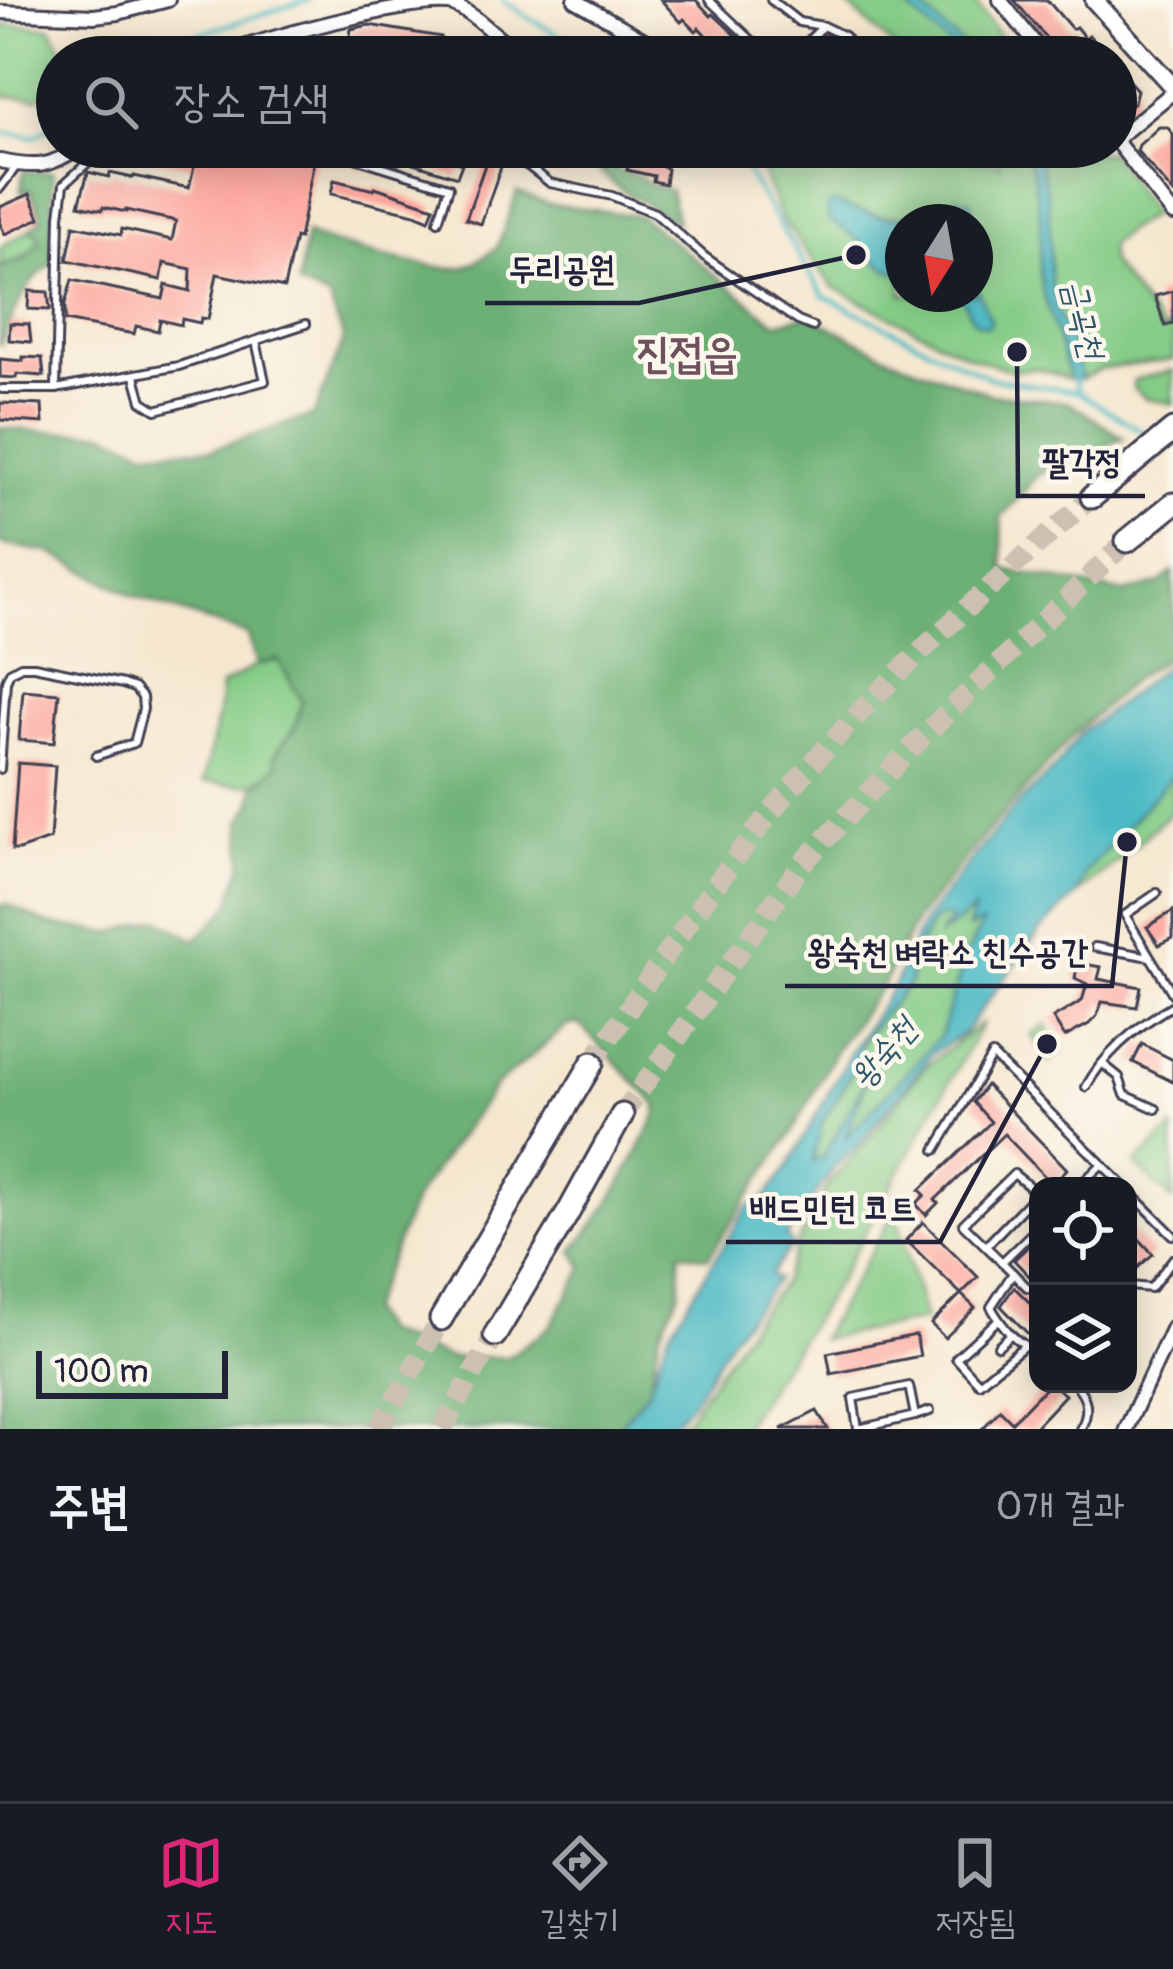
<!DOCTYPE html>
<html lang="ko">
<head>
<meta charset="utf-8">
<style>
  :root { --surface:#171b24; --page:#20242c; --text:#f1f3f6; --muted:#9ea1a6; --line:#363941; --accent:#db2777 }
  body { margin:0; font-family:Pangolin,"Poor Story",sans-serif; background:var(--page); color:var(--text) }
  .controls { position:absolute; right:36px; bottom:36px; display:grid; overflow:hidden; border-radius:24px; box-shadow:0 6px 30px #0003 }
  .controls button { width:108px; height:108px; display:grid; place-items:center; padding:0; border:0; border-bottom:3px solid var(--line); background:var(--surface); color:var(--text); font:60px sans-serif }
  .compass { position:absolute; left:885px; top:204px; width:108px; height:108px; border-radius:50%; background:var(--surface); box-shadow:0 6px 30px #0003; rotate:191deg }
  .scale { position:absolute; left:36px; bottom:30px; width:192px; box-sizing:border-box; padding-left:12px; border:6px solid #22223b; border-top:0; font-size:33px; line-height:42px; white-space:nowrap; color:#22223b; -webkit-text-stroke:9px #fbf7ec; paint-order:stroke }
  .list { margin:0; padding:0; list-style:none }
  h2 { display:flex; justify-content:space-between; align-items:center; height:156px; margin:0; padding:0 48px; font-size:51px }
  h2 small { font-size:39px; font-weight:400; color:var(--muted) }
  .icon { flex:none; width:66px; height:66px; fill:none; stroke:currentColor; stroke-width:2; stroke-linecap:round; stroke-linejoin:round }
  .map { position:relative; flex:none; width:1173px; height:1429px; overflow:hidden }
  .search { position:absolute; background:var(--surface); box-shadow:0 6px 30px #0003; left:36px; right:36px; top:36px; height:132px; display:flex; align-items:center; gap:30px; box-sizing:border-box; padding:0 42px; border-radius:66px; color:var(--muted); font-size:45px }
  .sheet { height:372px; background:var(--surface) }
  nav { display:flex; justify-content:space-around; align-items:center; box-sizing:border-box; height:168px; border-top:3px solid var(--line); background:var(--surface); font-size:33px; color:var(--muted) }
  nav a { display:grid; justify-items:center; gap:6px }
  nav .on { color:var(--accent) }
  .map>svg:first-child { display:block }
</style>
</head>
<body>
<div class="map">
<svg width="1173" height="1429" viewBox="0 0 1173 1429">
  <rect width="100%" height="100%" fill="#fbf7ec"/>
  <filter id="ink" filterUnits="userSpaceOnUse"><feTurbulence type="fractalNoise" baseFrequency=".00833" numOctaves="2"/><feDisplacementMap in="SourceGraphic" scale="24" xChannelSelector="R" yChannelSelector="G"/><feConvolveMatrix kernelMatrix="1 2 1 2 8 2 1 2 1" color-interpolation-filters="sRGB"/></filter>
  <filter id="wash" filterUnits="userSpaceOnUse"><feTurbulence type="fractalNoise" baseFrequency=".004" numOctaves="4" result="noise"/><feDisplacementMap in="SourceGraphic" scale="48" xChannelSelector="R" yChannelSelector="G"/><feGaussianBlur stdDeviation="2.7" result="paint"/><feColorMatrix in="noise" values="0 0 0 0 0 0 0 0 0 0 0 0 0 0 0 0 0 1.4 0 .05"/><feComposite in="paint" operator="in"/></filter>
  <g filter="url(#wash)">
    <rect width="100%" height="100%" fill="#f5e7cf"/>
    <g fill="#85cc87" stroke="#547761" stroke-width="3" fill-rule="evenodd">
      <path d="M 842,0 L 973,0 L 1016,57 L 905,57 Z"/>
      <path d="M 0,25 L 51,27 L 65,53 L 66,57 L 57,57 L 57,84 L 38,98 L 0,96 Z"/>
      <path d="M 990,147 L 1064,147 L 1065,153 L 1110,153 L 1153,215 L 1127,230 L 1109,246 L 1111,264 L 1163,330 L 1173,327 L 1173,360 L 1101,369 L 1082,379 L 1070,379 L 1036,368 L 1014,371 L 969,356 L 833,287 L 782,220 L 757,161 L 940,155 L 1000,164 ZM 903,222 L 975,222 L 975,294 L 903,294 Z"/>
      <path d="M 29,230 L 37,232 L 40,242 C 26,260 19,259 0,267 L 0,247 Z"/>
      <path d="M 1173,370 L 1173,404 L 1145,398 L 1133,388 L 1134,380 Z"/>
      <path d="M 278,660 L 302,701 L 295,727 L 275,754 L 276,766 C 252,793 237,784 203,782 L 218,715 L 221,686 L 257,665 Z"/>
      <path d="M 1173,775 L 1173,810 L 1131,850 L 1077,895 L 1086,872 Z"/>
      <path d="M 975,908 L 969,928 L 983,921 L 966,956 L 940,1036 L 845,1140 L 861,1091 L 823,1158 L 812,1161 L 822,1123 L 857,1064 L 862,1040 L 911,982 L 908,966 L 933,922 L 943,916 L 952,920 L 942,933 Z"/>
      <path d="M 983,1022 L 835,1286 L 741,1429 L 671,1429 L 687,1418 L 751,1323 L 782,1284 L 800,1238 L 828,1184 L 874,1132 L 924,1068 Z"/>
      <path d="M 1046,1025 L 1063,1052 L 1049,1062 L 1031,1035 Z"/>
      <path d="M 1173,1128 L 1173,1201 L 1135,1164 Z"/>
      <path d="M 895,1211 L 925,1320 L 820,1339 Z"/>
    </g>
    <g fill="#6cb074" stroke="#476958" stroke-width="3" fill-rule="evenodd">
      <path d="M 593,162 L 641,177 L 651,185 L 670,190 L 677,223 C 647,202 615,193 593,162 Z"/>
      <path d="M 23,171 L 53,172 L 53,264 C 28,275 10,321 0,346 L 0,267 L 25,260 L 39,242 L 37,232 L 29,230 L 42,219 L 31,190 L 21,191 Z"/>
      <path d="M 517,192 L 550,204 L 640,216 L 776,323 L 808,315 L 894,359 L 990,394 L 1068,402 L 1124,438 L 1039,474 L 1001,518 L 1004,569 L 1125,593 L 1161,583 L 1173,571 L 1173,654 L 1135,678 L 1076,732 L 981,839 L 917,918 L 884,983 L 837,1049 L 793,1131 L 708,1257 L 680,1252 L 680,1291 L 660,1332 L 649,1389 L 617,1429 L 0,1429 L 0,906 L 7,904 L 48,924 L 111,933 L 159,919 L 195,940 L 229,907 L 243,861 L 241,821 L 252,805 L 255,785 L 263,780 L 276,766 L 275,754 L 295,727 L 302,701 L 278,660 L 257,665 L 248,635 L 132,595 L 49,552 L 0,544 L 0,428 L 49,432 L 104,432 L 146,450 L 213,449 L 314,415 L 344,339 L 329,299 L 298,285 L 306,234 C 332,245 439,273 464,267 C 475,264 487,254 497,248 ZM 578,1023 L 657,1105 L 657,1114 C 633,1164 609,1210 573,1251 L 584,1268 L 550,1327 L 508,1357 L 449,1358 L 382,1332 L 368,1311 L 416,1196 L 495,1086 L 567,1026 Z"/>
    </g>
    <g fill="#4cbac4" stroke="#376e80" stroke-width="3" fill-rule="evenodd">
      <path d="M 899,0 L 913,0 L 975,57 L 963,57 Z"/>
      <path d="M 1024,147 L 1035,147 C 1042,169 1048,189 1049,212 C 1051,238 1048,263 1052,289 C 1057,321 1074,347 1082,379 L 1070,379 L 1043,292 L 1040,271 L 1041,219 L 1033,173 Z"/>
      <path d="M 956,197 L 972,201 L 973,222 L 903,222 L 903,273 C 878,271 872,253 855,237 C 847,231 838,225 829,220 L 827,206 L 834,202 C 872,218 923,228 956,197 Z"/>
      <path d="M 975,284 L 991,321 L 988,326 C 969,325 969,307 960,294 L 975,294 Z"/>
      <path d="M 1173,660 L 1173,775 L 1086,872 L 1077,895 L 1039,932 L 964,1033 L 933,1053 L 855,1148 L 836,1165 L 786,1237 L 792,1245 L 771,1273 L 771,1277 L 777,1279 C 763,1300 745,1318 731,1338 C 709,1371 697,1404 665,1429 L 617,1429 L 649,1389 L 668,1334 L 747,1208 L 766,1197 L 788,1167 L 853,1048 L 894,985 L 923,922 L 974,856 L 1017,805 L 1056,766 L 1081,733 ZM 974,910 L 968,928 L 982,924 L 966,956 L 940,1036 L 845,1139 L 867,1078 L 823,1158 L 813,1161 L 822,1123 L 857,1064 L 862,1040 L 911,981 L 908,966 L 932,922 L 942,916 L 951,920 L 938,937 Z"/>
    </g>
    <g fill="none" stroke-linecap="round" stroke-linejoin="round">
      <g stroke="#4cbac4" stroke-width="4.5">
        <path d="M 503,0 L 527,17 L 598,57"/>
        <path d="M 151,57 L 174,42 L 308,0"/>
        <path d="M 0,132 L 35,137 L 57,122"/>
        <path d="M 734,152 L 824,296 L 990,378 L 1078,392"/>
        <path d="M 1072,375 L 1078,392 L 1150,436"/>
      </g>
    </g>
    <g id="blocks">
      <g fill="#fda69d">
        <path d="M 661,0 L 696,0 L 711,16 L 713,14 L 759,57 L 727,57 L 699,28 L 696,31 L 684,19 L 681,22 Z"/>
        <path d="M 1014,0 L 1047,0 L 1072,29 L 1076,27 L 1085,38 L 1089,35 L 1107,57 L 1062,57 Z"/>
        <path d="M 369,25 L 441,37 L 437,57 L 290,57 L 269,53 L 270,50 L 305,40 L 347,55 L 351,29 Z"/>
        <path d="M 825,35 L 837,41 L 851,57 L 798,57 L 807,53 Z"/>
        <path d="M 1116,67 L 1137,90 L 1134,102 L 1116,119 Z"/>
        <path d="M 1159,127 L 1167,127 L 1173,134 L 1173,193 L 1137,151 L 1139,145 Z"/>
        <path d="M 124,147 L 274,147 L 315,156 L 299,239 L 295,238 L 284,288 L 217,274 L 208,319 L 201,318 L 200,323 L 182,319 L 181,325 L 160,320 L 158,331 L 136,326 L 134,334 L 65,321 L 65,304 L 72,280 L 163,299 L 166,285 L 190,291 L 191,269 L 164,263 L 161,280 L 67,260 L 74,225 L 121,235 L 122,229 L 172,240 L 176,221 L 126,210 L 126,212 L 103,207 L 102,210 L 79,205 L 88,172 L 109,177 L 110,173 L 133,178 L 134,176 L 189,188 L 194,167 L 123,151 Z"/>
        <path d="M 370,147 L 414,147 L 462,164 L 457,177 L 370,149 Z"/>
        <path d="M 571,147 L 607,147 L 615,151 L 608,165 Z"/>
        <path d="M 631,150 L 656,156 L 655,160 L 667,169 L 665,184 L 653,181 L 654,176 L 627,170 Z"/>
        <path d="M 487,159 L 502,164 L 481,224 L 466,219 Z"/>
        <path d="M 334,180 L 374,190 L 375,187 L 434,207 L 429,220 L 415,214 L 331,194 Z"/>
        <path d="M 30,194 L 40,218 L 5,234 L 0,224 L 0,207 Z"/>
        <path d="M 29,291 L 48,292 L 50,310 L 28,309 Z"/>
        <path d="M 1173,291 L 1173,324 L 1165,326 L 1155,296 Z"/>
        <path d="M 10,323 L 29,324 L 31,342 L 9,340 Z"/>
        <path d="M 23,357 L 42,358 L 44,376 L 17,374 L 16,378 L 0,377 L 0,359 L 23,361 Z"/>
        <path d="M 0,403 L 42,405 L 43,423 L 0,420 Z"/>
        <path d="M 23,690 L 59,693 L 54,743 L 19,740 Z"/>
        <path d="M 18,763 L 55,766 L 50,839 L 19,850 L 12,850 Z"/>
        <path d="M 1173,911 L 1173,938 L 1159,945 L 1147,927 Z"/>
        <path d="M 1078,963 L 1101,967 L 1098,979 L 1141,987 L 1137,1007 L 1102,1002 L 1097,1016 L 1089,1024 L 1065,1037 L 1053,1018 L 1082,1001 L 1087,984 L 1075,978 Z"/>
        <path d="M 1142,1044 L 1173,1060 L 1173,1082 L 1133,1062 Z"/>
        <path d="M 986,1085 L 1067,1169 L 1052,1184 L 1004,1134 L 935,1200 L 938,1203 L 926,1215 L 916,1204 L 925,1195 L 920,1190 L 991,1122 L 973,1102 Z"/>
        <path d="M 923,1222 L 978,1277 L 961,1294 L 975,1308 L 945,1338 L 931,1324 L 961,1294 L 906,1240 Z"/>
        <path d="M 1128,1227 L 1153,1254 L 1134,1271 L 1128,1264 Z"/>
        <path d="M 1038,1237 L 1038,1268 L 1029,1276 L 1014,1260 Z"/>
        <path d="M 1014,1287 L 1038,1311 L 1038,1344 L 1001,1306 Z"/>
        <path d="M 916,1335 L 920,1356 L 831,1374 L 827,1353 Z"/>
        <path d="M 1049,1384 L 1053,1384 L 1065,1395 L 1033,1429 L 982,1429 L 1000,1410 L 1012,1422 Z"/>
        <path d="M 817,1411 L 828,1429 L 781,1429 Z"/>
      </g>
    </g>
  </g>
  <g filter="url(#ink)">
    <use href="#blocks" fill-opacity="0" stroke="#424051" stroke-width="3"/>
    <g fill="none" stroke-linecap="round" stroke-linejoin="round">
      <g stroke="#cbc0b1" stroke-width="21" stroke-dasharray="21 10" stroke-linecap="butt">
        <path d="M 592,1063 C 650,977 708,891 773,810 C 867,694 980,595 1092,497"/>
        <path d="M 622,1115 L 801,865 L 924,735 L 1127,541"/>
        <path d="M 379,1429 L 441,1319"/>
        <path d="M 442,1429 L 495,1335"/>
      </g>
      <defs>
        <g id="service">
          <path d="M 709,0 L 763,51 L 778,57 L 802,47 L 823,26"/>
          <path d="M 771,0 L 799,22 L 823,26 L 844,36 L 860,57"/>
          <path d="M 330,147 L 329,150 L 449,187 L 438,221"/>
          <path d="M 495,147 L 528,166 L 550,183 L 612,196 L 655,213 L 705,257 L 798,321 L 813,327"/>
          <path d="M 0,188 L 16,167"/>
          <path d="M 135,376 L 142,401 L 156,410 L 265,381 L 256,341"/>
          <path d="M 2,389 L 56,389 L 60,216 L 64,184 L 105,147"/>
          <path d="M 56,389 L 179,366 L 306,324"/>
          <path d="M 0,769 L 6,681 L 10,672 L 21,666 L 34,666 L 123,684 L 134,688 L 142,697 L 143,709 L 134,743 L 96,756"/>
          <path d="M 1157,893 L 1125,915 L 1173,994"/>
          <path d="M 1095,947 L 1150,957"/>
          <path d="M 1103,1064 L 1119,1077 L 1125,1095 L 1156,1109"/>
          <path d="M 1086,1087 C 1105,1052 1139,1025 1173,1005"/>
          <path d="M 936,1150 L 992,1055 L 1124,1186"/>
          <path d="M 1079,1186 L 1102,1164"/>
          <path d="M 1128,1190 L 1173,1235"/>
          <path d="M 986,1246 L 1037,1193 L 1014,1174 L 963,1224 L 1002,1262 L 1038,1227"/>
          <path d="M 1002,1262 L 1027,1287 L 1038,1290"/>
          <path d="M 1013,1273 L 991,1307 C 1004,1329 1015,1342 1038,1352"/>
          <path d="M 1128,1288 L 1130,1286 L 1151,1288 L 1173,1259"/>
          <path d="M 998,1320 L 956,1358 L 979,1383 L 1024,1346"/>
          <path d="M 998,1346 L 1010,1335"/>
          <path d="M 1075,1384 C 1088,1397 1090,1414 1080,1429"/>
          <path d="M 909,1386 L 915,1416 L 858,1429 L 853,1398 Z"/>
          <path d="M 915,1416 L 930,1411"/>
        </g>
        <g id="minor">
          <path d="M 575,0 L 674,57"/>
          <path d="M 1000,0 L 1046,57"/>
          <path d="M 0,12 L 94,16 L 118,13 L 168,0"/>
          <path d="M 217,57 C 264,38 404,0 450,4 C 476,12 500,43 526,57"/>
          <path d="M 1116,139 L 1173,92"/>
          <path d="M 1116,141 L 1173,214"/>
          <path d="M 687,147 L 697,154 L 704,154 L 761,147"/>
          <path d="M 0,161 C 35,168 50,168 79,147"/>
          <path d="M 1126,1429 L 1173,1327"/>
        </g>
        <path id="tertiary" d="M 1094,0 L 1173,87"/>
        <g id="trunk">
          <path d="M 1092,497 L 1173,430"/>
          <path d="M 1127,541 L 1173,504"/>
          <path d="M 441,1319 L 592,1063"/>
          <path d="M 495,1335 L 568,1213 L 622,1115"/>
        </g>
      </defs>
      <use href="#service" stroke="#424051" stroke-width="12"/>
      <use href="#minor" stroke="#424051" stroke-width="18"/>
      <use href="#tertiary" stroke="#424051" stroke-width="22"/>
      <use href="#trunk" stroke="#424051" stroke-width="27"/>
      <use href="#service" stroke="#fff" stroke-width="6"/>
      <use href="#minor" stroke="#fff" stroke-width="12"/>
      <use href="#tertiary" stroke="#fff" stroke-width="16"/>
      <use href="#trunk" stroke="#fff" stroke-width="21"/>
    </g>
  </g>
  <g text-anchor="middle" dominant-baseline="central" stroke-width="9" stroke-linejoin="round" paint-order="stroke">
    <g font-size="33" font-style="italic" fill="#31576b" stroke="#fbf7ec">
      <text transform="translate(1083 319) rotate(76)">금곡천</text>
      <text transform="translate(884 1053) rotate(-49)">왕숙천</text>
    </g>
    <g font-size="42" font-weight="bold" fill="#6f505d" stroke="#fbf7ec">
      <text x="687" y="354">진접읍</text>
    </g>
  </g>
  <path fill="none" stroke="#22223b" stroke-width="4.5" d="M856 255L639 303H485M1017 352L1018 496H1145M1127 842L1112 986H785M1047 1044L940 1242H726"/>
  <g fill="#22223b" stroke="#fbf7ec" stroke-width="4.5">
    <circle cx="856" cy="255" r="12"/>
    <circle cx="1017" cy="352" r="12"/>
    <circle cx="1127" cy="842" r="12"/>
    <circle cx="1047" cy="1044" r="12"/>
  </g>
  <g font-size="33" text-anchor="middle" font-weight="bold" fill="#22223b" stroke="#fbf7ec" stroke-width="9" stroke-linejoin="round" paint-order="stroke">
    <text x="562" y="280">두리공원</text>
    <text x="1082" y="473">팔각정</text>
    <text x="948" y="963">왕숙천 벼락소 친수공간</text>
    <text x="833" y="1219">배드민턴 코트</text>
  </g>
</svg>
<div class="controls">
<button><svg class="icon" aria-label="locate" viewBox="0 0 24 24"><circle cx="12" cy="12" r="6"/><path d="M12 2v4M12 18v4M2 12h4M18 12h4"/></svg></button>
<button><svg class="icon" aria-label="layers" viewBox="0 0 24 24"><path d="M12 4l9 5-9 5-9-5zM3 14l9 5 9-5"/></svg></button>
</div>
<svg class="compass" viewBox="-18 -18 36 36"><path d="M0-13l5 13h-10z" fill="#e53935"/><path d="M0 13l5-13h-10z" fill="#9ea1a6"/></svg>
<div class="scale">100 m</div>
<div class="search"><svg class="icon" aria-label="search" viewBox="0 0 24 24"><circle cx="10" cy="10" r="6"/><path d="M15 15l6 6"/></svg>장소 검색</div>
</div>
<section class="sheet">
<h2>주변<small>0개 결과</small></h2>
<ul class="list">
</ul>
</section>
<nav>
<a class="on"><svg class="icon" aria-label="map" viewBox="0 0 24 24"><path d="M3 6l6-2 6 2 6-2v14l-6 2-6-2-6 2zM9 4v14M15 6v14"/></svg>지도</a>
<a><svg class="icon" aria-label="directions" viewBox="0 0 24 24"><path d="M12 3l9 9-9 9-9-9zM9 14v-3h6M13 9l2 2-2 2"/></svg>길찾기</a>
<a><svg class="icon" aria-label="saved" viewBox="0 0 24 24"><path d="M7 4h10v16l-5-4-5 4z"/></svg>저장됨</a>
</nav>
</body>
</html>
